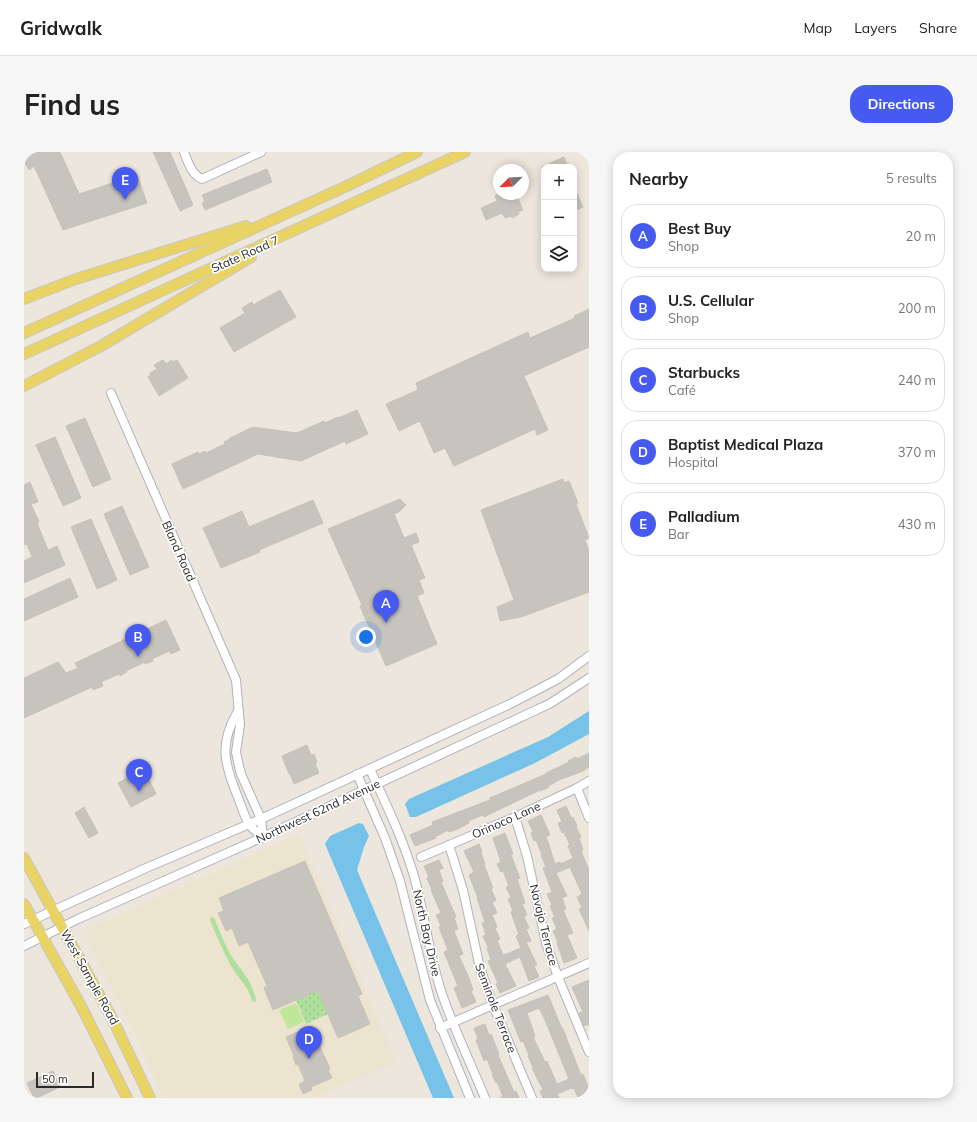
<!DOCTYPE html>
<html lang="en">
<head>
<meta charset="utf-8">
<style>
  :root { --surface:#fff; --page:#f6f6f6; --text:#222; --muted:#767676; --line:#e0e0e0; --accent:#465af0 }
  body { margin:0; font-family:Mulish,sans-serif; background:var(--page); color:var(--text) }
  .controls { position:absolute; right:12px; top:12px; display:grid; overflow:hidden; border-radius:8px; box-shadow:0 2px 10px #0003 }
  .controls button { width:36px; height:36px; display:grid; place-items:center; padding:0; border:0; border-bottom:1px solid var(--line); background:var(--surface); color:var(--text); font:20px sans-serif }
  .compass { position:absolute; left:469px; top:12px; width:36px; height:36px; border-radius:50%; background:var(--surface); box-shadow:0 2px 10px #0003; rotate:246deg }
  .scale { position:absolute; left:12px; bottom:10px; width:58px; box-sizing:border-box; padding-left:4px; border:2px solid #2a2a2a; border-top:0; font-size:11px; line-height:14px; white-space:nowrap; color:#2a2a2a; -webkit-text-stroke:3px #fff; paint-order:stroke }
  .you { position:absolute; left:342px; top:485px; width:14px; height:14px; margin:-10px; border:3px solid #fff; border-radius:50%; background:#1a73e8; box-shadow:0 0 0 6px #1a73e833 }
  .badge { display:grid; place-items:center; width:26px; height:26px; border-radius:50%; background:var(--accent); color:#fff; font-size:13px; font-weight:700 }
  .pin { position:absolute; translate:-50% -33px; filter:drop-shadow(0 1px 2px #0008) }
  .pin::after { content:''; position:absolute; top:21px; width:14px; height:12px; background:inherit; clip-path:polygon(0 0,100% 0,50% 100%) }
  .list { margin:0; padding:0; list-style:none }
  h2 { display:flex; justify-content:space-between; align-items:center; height:52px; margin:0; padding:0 16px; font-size:17px }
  h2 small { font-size:13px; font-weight:400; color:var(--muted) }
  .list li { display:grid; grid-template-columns:26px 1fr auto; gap:12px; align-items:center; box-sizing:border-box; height:64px; margin:0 8px 8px; padding:0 8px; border:1px solid var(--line); border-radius:16px }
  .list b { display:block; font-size:15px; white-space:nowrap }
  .list p { margin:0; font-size:13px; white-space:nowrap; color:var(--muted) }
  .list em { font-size:13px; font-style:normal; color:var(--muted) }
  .icon { flex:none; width:22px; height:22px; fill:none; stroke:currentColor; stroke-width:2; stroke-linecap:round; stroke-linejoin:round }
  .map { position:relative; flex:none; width:565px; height:946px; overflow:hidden; border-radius:16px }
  header { display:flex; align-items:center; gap:24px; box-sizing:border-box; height:56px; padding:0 20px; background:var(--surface); border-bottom:1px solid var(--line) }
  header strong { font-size:19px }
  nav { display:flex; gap:22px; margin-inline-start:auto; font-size:14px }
  .intro { display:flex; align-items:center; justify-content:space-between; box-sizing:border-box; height:96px; padding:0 24px }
  h1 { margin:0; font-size:28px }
  .button { padding:10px 18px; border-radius:16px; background:var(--accent); color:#fff; font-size:14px; font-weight:700 }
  main { display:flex; gap:24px; padding:0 24px }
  aside { flex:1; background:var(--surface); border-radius:16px; box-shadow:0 2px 10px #0003 }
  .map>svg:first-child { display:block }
</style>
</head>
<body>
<header>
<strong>Gridwalk</strong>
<nav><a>Map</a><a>Layers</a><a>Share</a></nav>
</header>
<div class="intro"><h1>Find us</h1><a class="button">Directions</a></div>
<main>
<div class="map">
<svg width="565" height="946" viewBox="0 0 565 946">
  <defs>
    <pattern id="park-dots" width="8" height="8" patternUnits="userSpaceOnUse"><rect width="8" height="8" fill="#afdf9d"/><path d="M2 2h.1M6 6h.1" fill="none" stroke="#97c087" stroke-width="1.8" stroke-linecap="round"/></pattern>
  </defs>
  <rect width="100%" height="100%" fill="#ece6dd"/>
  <path fill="#ece4ce" d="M 275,682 L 372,910 L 288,946 L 139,946 L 119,897 L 62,784 L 65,777 Z"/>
  <path fill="#afdf9d" d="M 187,765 L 190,766 C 195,777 199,789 205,800 C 215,817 229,828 232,849 L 231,850 L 228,849 C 225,834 214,827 207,814 C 199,799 192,783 186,768 Z"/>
  <path fill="url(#park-dots)" d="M 294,839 L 304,862 L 282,872 L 272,848 Z"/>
  <path fill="#c0e699" d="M 272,851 L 280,870 L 264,877 L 255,858 Z"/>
  <g fill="#76c2e8">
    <path d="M 565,559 L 565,582 L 511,611 L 392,665 L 386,665 L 381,652 L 385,647 L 524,585 Z"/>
    <path d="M 335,671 L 339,672 L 345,684 L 340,695 L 333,718 L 430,946 L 409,946 L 301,692 L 306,684 Z"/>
  </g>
  <g fill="#c7c3bd" stroke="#c7c2b7" fill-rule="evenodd">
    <path d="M 0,0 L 36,0 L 55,42 L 113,23 L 123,51 L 39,78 L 10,14 L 5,18 L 0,9 Z"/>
    <path d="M 129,0 L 146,0 L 169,53 L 156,59 Z"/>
    <path d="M 540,5 L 544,15 L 517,15 Z"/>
    <path d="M 243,17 L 248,30 L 181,58 L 178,51 L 181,50 L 178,43 Z"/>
    <path d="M 550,35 L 559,55 L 550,59 Z"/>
    <path d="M 474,42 L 492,42 L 499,58 L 494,60 L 495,62 L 488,66 L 487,64 L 481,66 L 478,61 L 462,68 L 457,56 L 473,49 L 471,44 Z"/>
    <path d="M 256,138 L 272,165 L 210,200 L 196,176 L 221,161 L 218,156 L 228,150 L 229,153 Z"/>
    <path d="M 565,157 L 565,195 L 500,224 L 524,278 L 513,283 L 511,277 L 430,314 L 421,296 L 410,301 L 396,269 L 375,279 L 362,252 L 394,238 L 392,231 L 504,180 L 506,186 L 551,166 L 550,164 Z"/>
    <path d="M 139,208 L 142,212 L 148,208 L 149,210 L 153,208 L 164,226 L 135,244 L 124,225 L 127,223 L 126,221 L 133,217 L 130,213 Z"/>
    <path d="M 333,258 L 344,282 L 322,292 L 321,289 L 277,309 L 234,302 L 159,337 L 148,312 L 174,300 L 175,302 L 181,299 L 182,301 L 201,292 L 200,290 L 206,287 L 206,286 L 229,275 L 273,281 L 300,269 L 301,271 L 314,265 L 314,266 Z"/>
    <path d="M 61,266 L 87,327 L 69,335 L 42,274 Z"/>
    <path d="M 31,285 L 57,346 L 39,354 L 12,293 Z"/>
    <path d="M 539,327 L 540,331 L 545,329 L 554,351 L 552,352 L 565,386 L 561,388 L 565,399 L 565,440 L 497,465 L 476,469 L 473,455 L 490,448 L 457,358 Z"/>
    <path d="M 6,330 L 14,350 L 7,352 L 15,370 L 13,371 L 24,398 L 33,394 L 41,413 L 0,431 L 0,409 L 8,405 L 3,392 L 0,393 L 0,333 Z"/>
    <path d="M 376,347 L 382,353 L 375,360 L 370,362 L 380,386 L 392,381 L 395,390 L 387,393 L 401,426 L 395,428 L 400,441 L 393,444 L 413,492 L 362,514 L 336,454 L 338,453 L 304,377 Z"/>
    <path d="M 289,348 L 299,371 L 235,398 L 236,400 L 197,416 L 179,376 L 218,359 L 225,375 Z"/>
    <path d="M 98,354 L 125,415 L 106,423 L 80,362 Z"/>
    <path d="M 67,367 L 93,428 L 73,437 L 47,375 Z"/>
    <path d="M 46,426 L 54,445 L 0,469 L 0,447 Z"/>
    <path d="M 142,468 L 156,498 L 147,502 L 145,499 L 128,507 L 129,509 L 121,512 L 121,510 L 102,519 L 103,520 L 99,522 L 96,524 L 95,522 L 77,530 L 79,534 L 69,538 L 68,535 L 0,566 L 0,526 L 34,510 L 42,521 L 54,516 L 51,511 Z"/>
    <path d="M 283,593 L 287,603 L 290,602 L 293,610 L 291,612 L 295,621 L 270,632 L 266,622 L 265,622 L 258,604 Z"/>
    <path d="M 565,601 L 565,615 L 559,619 L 535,628 L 524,634 L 525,635 L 516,639 L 516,638 L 468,661 L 460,665 L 459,663 L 444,669 L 445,671 L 434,677 L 425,680 L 424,678 L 411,685 L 412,686 L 391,694 L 386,683 L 409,673 L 408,670 L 466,648 L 466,646 L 522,622 L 522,621 L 545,610 L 544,609 L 552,605 L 553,607 Z"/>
    <path d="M 119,617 L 123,626 L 124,625 L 132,642 L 107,655 L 94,631 Z"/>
    <path d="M 542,654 L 547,666 L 549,665 L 553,674 L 552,675 L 557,685 L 555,686 L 559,698 L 557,699 L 565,718 L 565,779 L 555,757 L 558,756 L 553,745 L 558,742 L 546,715 L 532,721 L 543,744 L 538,746 L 542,757 L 539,758 L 549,781 L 543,783 L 553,806 L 540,811 L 533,791 L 534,790 L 529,779 L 533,777 L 528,766 L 531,765 L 526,754 L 528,753 L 523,742 L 528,740 L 519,716 L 522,715 L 517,703 L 518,703 L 512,688 L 510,689 L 507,681 L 509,680 L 504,669 L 517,663 L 526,683 L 522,684 L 531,712 L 536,710 L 537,712 L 549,706 L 544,694 L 546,693 L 540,680 L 538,681 L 534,671 L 538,670 L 533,658 Z"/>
    <path d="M 60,655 L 74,681 L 65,686 L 51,661 Z"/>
    <path d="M 481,681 L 489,702 L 487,703 L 496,726 L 493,727 L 501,751 L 498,752 L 503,763 L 500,765 L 505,776 L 502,777 L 507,789 L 502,790 L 513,813 L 510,814 L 515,825 L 505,829 L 496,805 L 481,812 L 492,834 L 476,841 L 472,832 L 474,831 L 464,809 L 467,808 L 463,796 L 464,795 L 459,784 L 462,783 L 458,771 L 461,770 L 453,746 L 454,746 L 445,723 L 450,720 L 440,699 L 455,692 L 458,699 L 457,700 L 461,712 L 460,713 L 469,736 L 467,737 L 472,748 L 468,750 L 473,761 L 468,763 L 473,775 L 471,776 L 476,787 L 473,788 L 479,803 L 485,801 L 497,796 L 492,784 L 495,783 L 487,760 L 489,759 L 484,747 L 487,746 L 482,735 L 485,734 L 479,719 L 477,720 L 473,712 L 477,710 L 469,686 Z"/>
    <path d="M 415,708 L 419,716 L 415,718 L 419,729 L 417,730 L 432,765 L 430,766 L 434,777 L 430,779 L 439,802 L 435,804 L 445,826 L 449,838 L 447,839 L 452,850 L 438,856 L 430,836 L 434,834 L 420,800 L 424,798 L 415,775 L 417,774 L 412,763 L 417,761 L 407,738 L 408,738 L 403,726 L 405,725 L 400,714 Z"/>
    <path d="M 281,709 L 338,842 L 334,844 L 346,872 L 314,886 L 294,839 L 249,858 L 240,836 L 243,834 L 224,790 L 215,794 L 208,776 L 202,779 L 194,761 L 200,759 L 195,746 Z"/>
    <path d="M 565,828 L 565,874 L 564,872 L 560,874 L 555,861 L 559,860 L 548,835 Z"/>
    <path d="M 524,843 L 538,877 L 539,877 L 557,923 L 559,922 L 565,937 L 565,944 L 559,946 L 554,946 L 550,936 L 547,937 L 547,936 L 533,942 L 535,946 L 519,946 L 516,939 L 519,938 L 508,916 L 509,915 L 504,904 L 505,903 L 499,889 L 497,890 L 492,878 L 484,858 ZM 515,856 L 521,868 L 545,927 L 533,932 L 523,909 L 521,910 L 509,885 L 511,884 L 503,861 Z"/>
    <path d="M 461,872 L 465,883 L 467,882 L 475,902 L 474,903 L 490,940 L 492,939 L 495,946 L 476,946 L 479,944 L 473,930 L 472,931 L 468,922 L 469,922 L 463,907 L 460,909 L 452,888 L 454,887 L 450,876 Z"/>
    <path d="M 287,874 L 306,917 L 304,918 L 308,926 L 287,935 L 288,938 L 279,942 L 275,932 L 281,929 L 274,912 L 272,913 L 269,905 L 270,904 L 262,885 Z"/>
    <path d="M 29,919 L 36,935 L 13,946 L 10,946 L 3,931 Z"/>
  </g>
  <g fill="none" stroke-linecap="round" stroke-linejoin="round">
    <defs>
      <g id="minor">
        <path d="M 160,0 C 164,10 167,22 178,27 L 237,0"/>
        <path d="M 87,241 L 212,528 L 216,573 L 212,600 L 214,610 L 217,622 L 237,667 L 239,685"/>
        <path d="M 214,559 C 195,591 200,611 213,643 C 217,652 220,664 225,672 C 228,677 234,681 239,685"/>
        <path d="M 346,617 C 362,652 379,687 390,724 C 401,763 405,804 418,842 C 430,877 447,912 461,946"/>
        <path d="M 333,622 L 361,686 L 376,729 L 406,848 L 446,946"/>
        <path d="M 553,636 L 565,666"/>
        <path d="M 491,665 L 503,704 L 522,791 L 534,825 L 565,900"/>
        <path d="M 425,693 L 439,738 L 456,816 L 469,853 L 508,946"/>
        <path d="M 397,705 L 491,665 L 553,636 L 565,629"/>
        <path d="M 0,772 L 122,716 L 237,667 L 486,552 L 534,527 L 565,504"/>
        <path d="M 0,794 L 54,767 L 239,685 L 508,560 L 527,551 L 565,526"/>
        <path d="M 416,876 L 565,811"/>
      </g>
      <g id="major">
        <path d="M 0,147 L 52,127 L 222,74"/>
        <path d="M 0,181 L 325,33 L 393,0"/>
        <path d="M 0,202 L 441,0"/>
        <path d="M 0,234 L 77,194 L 227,105"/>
        <path d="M 0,706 L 88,866 L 126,946"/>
        <path d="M 0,752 L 57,854 L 103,946"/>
      </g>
    </defs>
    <use href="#minor" stroke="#b1b2bd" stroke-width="10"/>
    <use href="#major" stroke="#c8c8c8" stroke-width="12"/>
    <use href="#minor" stroke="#fff" stroke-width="8"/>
    <use href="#major" stroke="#e9d365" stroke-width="10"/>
  </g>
  <g text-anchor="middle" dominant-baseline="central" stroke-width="3.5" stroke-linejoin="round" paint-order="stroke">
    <g font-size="12" fill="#2a2a2a" stroke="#fff">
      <text transform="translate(221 102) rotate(-24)">State Road 7</text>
      <text transform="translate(155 399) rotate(66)">Bland Road</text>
      <text transform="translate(294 659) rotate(-25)">Northwest 62nd Avenue</text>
      <text transform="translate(482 668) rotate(-24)">Orinoco Lane</text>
      <text transform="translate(520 773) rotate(76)">Navajo Terrace</text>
      <text transform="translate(403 781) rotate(77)">North Bay Drive</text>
      <text transform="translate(66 825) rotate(61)">West Sample Road</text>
      <text transform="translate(472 856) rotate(69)">Seminole Terrace</text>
    </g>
  </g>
</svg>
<div class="controls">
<button>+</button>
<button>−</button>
<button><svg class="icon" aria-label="layers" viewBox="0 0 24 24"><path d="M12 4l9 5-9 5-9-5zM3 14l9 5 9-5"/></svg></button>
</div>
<svg class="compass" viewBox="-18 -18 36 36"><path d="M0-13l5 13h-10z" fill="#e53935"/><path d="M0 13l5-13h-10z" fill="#767676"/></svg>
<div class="scale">50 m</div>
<div class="you"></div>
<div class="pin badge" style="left:362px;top:471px">A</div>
<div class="pin badge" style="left:114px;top:505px">B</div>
<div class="pin badge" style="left:115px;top:640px">C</div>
<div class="pin badge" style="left:285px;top:907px">D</div>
<div class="pin badge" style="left:101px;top:48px">E</div>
</div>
<aside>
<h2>Nearby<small>5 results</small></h2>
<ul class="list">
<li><span class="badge">A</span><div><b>Best Buy</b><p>Shop</p></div><em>20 m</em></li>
<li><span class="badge">B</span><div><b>U.S. Cellular</b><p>Shop</p></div><em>200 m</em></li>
<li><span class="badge">C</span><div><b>Starbucks</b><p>Café</p></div><em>240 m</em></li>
<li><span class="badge">D</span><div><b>Baptist Medical Plaza</b><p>Hospital</p></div><em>370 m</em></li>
<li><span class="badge">E</span><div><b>Palladium</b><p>Bar</p></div><em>430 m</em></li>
</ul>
</aside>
</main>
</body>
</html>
